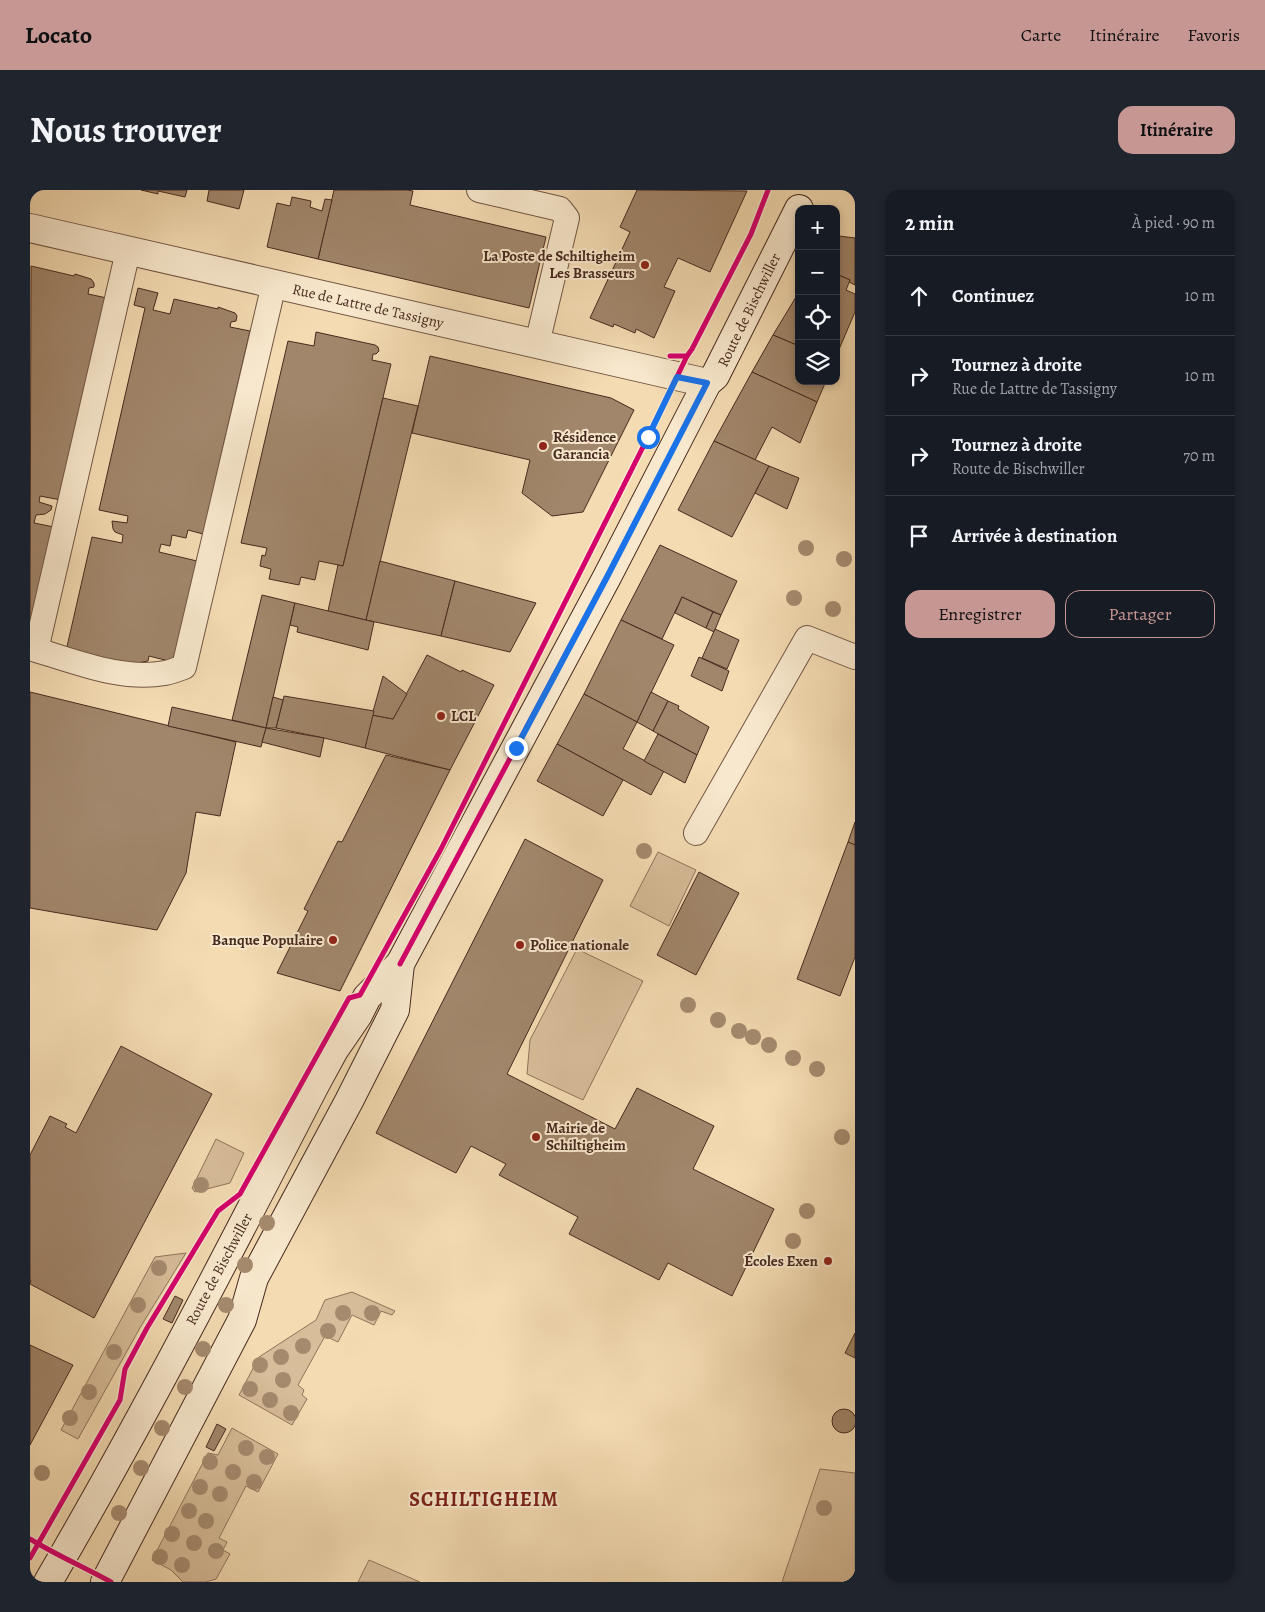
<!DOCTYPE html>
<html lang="fr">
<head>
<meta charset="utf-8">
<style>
  :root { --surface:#171b24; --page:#20242c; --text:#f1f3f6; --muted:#9ea1a6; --line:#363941; --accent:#c59692 }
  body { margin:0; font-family:Alegreya,serif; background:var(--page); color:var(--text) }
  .controls { position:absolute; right:15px; top:15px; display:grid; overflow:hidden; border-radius:10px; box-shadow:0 2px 8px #0003 }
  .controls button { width:45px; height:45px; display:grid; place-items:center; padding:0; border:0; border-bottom:1px solid var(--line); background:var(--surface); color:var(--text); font:25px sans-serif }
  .stop { position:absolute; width:15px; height:15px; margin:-11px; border:4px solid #1a73e8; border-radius:50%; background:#fff }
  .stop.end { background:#1a73e8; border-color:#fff; box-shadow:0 1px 5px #0008 }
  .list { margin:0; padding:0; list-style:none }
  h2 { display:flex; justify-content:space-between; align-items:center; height:65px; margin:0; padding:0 20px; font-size:21px }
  h2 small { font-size:16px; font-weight:400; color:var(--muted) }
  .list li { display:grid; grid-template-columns:32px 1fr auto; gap:15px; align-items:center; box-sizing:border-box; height:80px; padding:0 20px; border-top:1px solid var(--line) }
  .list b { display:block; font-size:19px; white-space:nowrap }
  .list p { margin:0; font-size:16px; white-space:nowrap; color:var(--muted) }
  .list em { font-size:16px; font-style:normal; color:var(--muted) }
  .actions { display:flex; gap:10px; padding:15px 20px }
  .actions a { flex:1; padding:11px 0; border:1px solid var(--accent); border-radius:15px; text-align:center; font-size:18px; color:var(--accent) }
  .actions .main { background:var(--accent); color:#111 }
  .icon { flex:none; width:28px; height:28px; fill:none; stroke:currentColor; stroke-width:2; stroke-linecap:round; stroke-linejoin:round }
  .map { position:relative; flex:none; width:825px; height:1392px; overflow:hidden; border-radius:15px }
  header { display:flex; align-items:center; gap:30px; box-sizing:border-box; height:70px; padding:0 25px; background:var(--accent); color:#111 }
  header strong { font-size:24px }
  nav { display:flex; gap:28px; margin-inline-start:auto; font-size:18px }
  .intro { display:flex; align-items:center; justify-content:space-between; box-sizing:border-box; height:120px; padding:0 30px }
  h1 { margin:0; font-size:35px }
  .button { padding:12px 22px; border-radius:15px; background:var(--accent); color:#111; font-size:18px; font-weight:700 }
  main { display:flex; gap:30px; padding:0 30px }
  aside { flex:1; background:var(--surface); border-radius:15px; box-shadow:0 2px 8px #0003 }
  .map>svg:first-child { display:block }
</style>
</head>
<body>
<header>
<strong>Locato</strong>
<nav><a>Carte</a><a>Itinéraire</a><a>Favoris</a></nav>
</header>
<div class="intro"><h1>Nous trouver</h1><a class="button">Itinéraire</a></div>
<main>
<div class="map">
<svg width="825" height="1392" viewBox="0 0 825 1392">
  <rect width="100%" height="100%" fill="#f4dbb2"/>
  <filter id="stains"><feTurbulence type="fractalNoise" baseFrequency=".004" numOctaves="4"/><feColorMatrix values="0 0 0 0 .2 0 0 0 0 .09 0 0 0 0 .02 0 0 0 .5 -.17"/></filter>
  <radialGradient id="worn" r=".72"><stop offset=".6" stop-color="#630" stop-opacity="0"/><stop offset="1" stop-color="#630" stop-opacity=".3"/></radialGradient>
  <g fill="#d7bd99" stroke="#8f745c">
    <path d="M 628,662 L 666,680 L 639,736 L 600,716 Z"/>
    <path d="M 547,759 L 613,791 L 553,910 L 497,884 L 500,850 Z"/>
    <path d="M 186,949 L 214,963 L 200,993 L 165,1002 L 162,998 Z"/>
    <path d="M 156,1063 L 111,1136 L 48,1249 L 31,1240 L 125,1067 Z"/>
    <path d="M 322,1102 L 365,1121 L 362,1125 L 351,1121 L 344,1135 L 322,1125 L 308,1152 L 295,1146 L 268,1195 L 274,1200 L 272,1205 L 277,1209 L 262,1235 L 209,1205 L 229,1167 L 286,1130 L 295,1110 Z"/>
    <path d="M 202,1238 L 248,1264 L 228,1302 L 216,1296 L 189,1348 L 197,1352 L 193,1360 L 200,1364 L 186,1389 L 176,1392 L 153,1392 L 141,1380 L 122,1370 L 178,1263 L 188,1265 Z"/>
    <path d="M 790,1279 L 825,1283 L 825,1392 L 752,1392 Z"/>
    <path d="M 339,1370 L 390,1392 L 328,1392 Z"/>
  </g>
  <g fill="#a1866b" stroke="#472a1f">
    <path d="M 111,0 L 157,0 L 155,7 L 128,1 L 128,4 Z"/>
    <path d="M 179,0 L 214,0 L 209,19 L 177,11 Z"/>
    <path d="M 304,0 L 377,0 L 383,1 L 380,15 L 516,47 L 499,118 L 288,69 Z"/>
    <path d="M 607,0 L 717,1 L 680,82 L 648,68 L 634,97 L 645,101 L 624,148 L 606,139 L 605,143 L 584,134 L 583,137 L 560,128 L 600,42 L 590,37 Z"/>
    <path d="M 262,7 L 281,11 L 280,17 L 292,21 L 295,9 L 302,10 L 288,69 L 237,57 L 247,13 L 260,16 Z"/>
    <path d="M 809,46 L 825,48 L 825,95 L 819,92 L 820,90 L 806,84 L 806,47 Z"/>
    <path d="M 1,76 L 44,86 L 45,84 L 61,89 L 64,93 L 64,97 L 59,98 L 58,104 L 77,108 L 31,310 L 10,306 L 9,312 L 22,316 L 21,320 L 15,324 L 6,325 L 4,333 L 24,337 L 0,438 Z"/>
    <path d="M 806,84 L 820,90 L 816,100 L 825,104 L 825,122 L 807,164 Z"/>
    <path d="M 108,98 L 128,103 L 123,120 L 140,124 L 144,109 L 188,119 L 188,117 L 205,123 L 207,126 L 206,131 L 201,132 L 200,137 L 220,141 L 173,344 L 158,340 L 156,348 L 142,345 L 140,356 L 131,354 L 129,362 L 167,371 L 143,472 L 119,466 L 118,471 L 107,473 L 85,473 L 36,461 L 62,347 L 92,353 L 93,345 L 85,342 L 83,339 L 82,331 L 97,333 L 98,326 L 69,320 L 115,118 L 104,115 Z"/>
    <path d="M 769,102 L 769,156 L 743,145 Z"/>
    <path d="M 286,142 L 345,155 L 348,157 L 349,161 L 346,164 L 343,164 L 342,170 L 361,174 L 313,376 L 289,371 L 285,390 L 271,387 L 269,395 L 239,389 L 241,379 L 230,376 L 232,365 L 235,366 L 237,358 L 211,353 L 258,151 L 284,156 Z"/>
    <path d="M 743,145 L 769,156 L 769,191 L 796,191 L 787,212 L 722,182 Z"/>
    <path d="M 400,166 L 581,208 L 604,220 L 553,322 L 522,326 L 492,303 L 500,270 L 382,243 Z"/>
    <path d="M 722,182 L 787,212 L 770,253 L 742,237 L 725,270 L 684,251 Z"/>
    <path d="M 353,208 L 388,216 L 336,430 L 298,421 L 308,375 L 313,376 Z"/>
    <path d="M 684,251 L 739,276 L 702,347 L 648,320 Z"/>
    <path d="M 739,276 L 769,288 L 757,319 L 725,303 Z"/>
    <path d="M 630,355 L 707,391 L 691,425 L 652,407 L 632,449 L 591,430 Z"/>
    <path d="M 350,371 L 425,391 L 411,446 L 336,430 Z"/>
    <path d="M 425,391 L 506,413 L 480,462 L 411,446 Z"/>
    <path d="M 232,405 L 265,413 L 236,538 L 202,530 Z"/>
    <path d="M 652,407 L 683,422 L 676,438 L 645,423 Z"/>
    <path d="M 265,413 L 344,432 L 338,460 L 267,442 L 268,437 L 260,435 Z"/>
    <path d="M 683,422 L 691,425 L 684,442 L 676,438 Z"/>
    <path d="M 591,430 L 644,455 L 607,532 L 554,504 Z"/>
    <path d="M 685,439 L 709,450 L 697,479 L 672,468 Z"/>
    <path d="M 397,465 L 431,482 L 432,480 L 464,495 L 420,580 L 335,558 L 342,525 L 363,529 Z"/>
    <path d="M 669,467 L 699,481 L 692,501 L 661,486 Z"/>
    <path d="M 353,486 L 377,504 L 363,529 L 342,525 Z"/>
    <path d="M 0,502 L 206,552 L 190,626 L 166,622 L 156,683 L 127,740 L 0,718 Z"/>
    <path d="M 621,502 L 638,511 L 623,541 L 607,532 Z"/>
    <path d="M 554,504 L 607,532 L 593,559 L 634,581 L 621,605 L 527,554 Z"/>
    <path d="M 254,506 L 344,521 L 335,558 L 294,548 L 246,538 Z"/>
    <path d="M 243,507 L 253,510 L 246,538 L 236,538 Z"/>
    <path d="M 638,511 L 649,516 L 648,519 L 679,537 L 667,565 L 623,541 Z"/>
    <path d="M 142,517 L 236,538 L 231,557 L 138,536 Z"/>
    <path d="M 236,538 L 294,548 L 290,567 L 232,552 Z"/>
    <path d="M 628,544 L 667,565 L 655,593 L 614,571 Z"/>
    <path d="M 527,554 L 593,590 L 573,626 L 507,591 Z"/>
    <path d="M 356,565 L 420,580 L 310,801 L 247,783 L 278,721 L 274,719 L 308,651 L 312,652 Z"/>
    <path d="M 825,632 L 825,655 L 818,652 Z"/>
    <path d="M 495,649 L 573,690 L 477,884 L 585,939 L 607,898 L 684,936 L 663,979 L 744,1019 L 702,1106 L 638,1073 L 629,1090 L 539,1044 L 548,1027 L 469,985 L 476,974 L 441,956 L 426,983 L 346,943 Z"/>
    <path d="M 818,652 L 825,655 L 825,767 L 810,806 L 767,789 Z"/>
    <path d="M 669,682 L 709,703 L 666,785 L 627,765 Z"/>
    <path d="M 91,856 L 182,904 L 64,1128 L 0,1094 L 1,1090 L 0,1090 L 0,965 L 20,926 L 37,934 L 35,937 L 46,943 Z"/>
    <path d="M 145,1106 L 153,1110 L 142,1133 L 133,1129 Z"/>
    <path d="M 825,1143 L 825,1168 L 815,1163 Z"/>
    <path d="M 0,1155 L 43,1175 L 0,1255 Z"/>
    <circle cx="814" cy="1231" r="12"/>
    <path d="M 187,1234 L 196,1239 L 184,1261 L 176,1257 Z"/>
  </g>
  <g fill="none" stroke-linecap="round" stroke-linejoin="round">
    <defs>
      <g id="lane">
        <path d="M 449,0 L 530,19 L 537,28 L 507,154"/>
        <path d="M 98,61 L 6,460 C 47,472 92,491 135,483 C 141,482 148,479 154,477 L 244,94"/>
        <path d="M 666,643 L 777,448 L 825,467"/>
      </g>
      <path id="street" d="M 0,38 L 677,193"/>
      <g id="secondary">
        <path d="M 18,1392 C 113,1229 199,1062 285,895 L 304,860 L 328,825 L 337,807 L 370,774 L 577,387 L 677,193 L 685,186 L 769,19"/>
        <path d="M 75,1392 L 212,1130 L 224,1088 L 319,911 L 365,820 L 370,774"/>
      </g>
    </defs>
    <use href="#lane" stroke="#725644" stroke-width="26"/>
    <use href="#street" stroke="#725644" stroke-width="30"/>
    <use href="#secondary" stroke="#472a1f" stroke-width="30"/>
    <use href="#lane" stroke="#f8e8cd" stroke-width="24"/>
    <use href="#street" stroke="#f8e8cd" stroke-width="28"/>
    <use href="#secondary" stroke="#f8e8cd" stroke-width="28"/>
    <defs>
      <g id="cycleway">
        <path d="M 640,166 L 657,166 L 662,159 L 721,44 L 738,0"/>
        <path d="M 370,774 L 577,387"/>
        <path d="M 0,1349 C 26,1365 54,1377 81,1392"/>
        <path d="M 0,1368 L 90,1210 L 95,1179 L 117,1138 L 188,1021 L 210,1004 L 319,808 L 330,805 L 411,659 L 618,247 L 657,166"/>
      </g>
    </defs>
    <use href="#cycleway" stroke="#f8e8cd" stroke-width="8"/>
    <use href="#cycleway" stroke="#d6006c" stroke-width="5"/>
  </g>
  <g fill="#a58a6e">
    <circle cx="776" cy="358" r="8"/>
    <circle cx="814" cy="369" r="8"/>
    <circle cx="764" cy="408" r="8"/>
    <circle cx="803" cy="419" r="8"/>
    <circle cx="614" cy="661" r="8"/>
    <circle cx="658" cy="815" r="8"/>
    <circle cx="688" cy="830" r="8"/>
    <circle cx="709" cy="841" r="8"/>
    <circle cx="723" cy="847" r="8"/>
    <circle cx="739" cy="855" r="8"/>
    <circle cx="763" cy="868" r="8"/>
    <circle cx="787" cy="879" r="8"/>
    <circle cx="812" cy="947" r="8"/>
    <circle cx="171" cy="995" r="8"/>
    <circle cx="777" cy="1021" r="8"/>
    <circle cx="237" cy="1033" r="8"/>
    <circle cx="763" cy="1051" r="8"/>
    <circle cx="215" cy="1075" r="8"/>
    <circle cx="129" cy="1078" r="8"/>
    <circle cx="108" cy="1115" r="8"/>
    <circle cx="196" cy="1115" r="8"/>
    <circle cx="313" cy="1123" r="8"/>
    <circle cx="342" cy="1123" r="8"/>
    <circle cx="298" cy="1141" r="8"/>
    <circle cx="273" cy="1156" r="8"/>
    <circle cx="173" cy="1159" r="8"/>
    <circle cx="84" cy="1162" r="8"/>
    <circle cx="251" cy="1167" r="8"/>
    <circle cx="230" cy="1175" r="8"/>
    <circle cx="253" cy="1190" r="8"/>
    <circle cx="155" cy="1197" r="8"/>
    <circle cx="220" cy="1199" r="8"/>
    <circle cx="59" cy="1202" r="8"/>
    <circle cx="240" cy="1210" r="8"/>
    <circle cx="261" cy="1223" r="8"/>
    <circle cx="40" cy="1228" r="8"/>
    <circle cx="132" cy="1238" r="8"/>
    <circle cx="216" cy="1258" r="8"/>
    <circle cx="237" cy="1267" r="8"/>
    <circle cx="180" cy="1272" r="8"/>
    <circle cx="111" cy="1278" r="8"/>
    <circle cx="203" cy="1282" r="8"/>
    <circle cx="12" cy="1283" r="8"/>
    <circle cx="224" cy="1292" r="8"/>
    <circle cx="170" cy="1297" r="8"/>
    <circle cx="190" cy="1304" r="8"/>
    <circle cx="794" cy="1318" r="8"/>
    <circle cx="159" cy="1321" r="8"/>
    <circle cx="89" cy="1323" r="8"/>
    <circle cx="176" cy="1331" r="8"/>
    <circle cx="142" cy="1344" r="8"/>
    <circle cx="164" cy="1353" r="8"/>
    <circle cx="186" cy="1361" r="8"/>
    <circle cx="130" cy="1367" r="8"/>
    <circle cx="152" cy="1375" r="8"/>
  </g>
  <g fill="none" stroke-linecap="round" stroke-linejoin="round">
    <path stroke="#1a73e8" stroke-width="6" d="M 486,558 L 577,387 L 677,193 L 647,187 L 618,247"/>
  </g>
  <g fill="#8f2418" stroke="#f8e8cd" stroke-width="2">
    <circle cx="615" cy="75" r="5"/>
    <circle cx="513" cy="256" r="5"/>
    <circle cx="411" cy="526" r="5"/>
    <circle cx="303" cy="750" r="5"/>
    <circle cx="490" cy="755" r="5"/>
    <circle cx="506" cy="947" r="5"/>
    <circle cx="798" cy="1071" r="5"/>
  </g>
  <g text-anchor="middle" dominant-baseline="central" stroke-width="4" stroke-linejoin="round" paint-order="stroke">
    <g font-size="15" font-weight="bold" fill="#472a1f" stroke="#f8e8cd" text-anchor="start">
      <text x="605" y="66" text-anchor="end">La Poste de Schiltigheim<tspan x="605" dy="17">Les Brasseurs</tspan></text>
      <text x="523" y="247">Résidence<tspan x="523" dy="17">Garancia</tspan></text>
      <text x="421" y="526">LCL</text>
      <text x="293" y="750" text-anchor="end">Banque Populaire</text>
      <text x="500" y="755">Police nationale</text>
      <text x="516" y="938">Mairie de<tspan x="516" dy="17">Schiltigheim</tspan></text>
      <text x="788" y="1071" text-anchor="end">Écoles Exen</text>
    </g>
    <g font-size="15" fill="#472a1f" stroke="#f8e8cd">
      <text transform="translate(338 116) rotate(13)">Rue de Lattre de Tassigny</text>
      <text transform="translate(719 120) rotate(-64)">Route de Bischwiller</text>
      <text transform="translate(189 1079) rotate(-62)">Route de Bischwiller</text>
    </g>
    <g font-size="20" font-weight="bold" letter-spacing="1" fill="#7a1f14" stroke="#f8e8cd">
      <text x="454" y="1309">SCHILTIGHEIM</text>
    </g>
  </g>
  <rect width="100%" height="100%" filter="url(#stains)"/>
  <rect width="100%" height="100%" fill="url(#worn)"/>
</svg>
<div class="controls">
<button>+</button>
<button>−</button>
<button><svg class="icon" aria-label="locate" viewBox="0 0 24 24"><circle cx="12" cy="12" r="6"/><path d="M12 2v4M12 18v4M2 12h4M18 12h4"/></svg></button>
<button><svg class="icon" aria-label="layers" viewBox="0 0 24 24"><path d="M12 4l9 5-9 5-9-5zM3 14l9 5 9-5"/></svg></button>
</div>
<div class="stop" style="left:618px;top:247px"></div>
<div class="stop end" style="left:486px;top:558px"></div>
</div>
<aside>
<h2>2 min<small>À pied · 90 m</small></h2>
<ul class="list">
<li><svg class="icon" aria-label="ahead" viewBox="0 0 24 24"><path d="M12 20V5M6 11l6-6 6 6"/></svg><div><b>Continuez</b></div><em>10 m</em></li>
<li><svg class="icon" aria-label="right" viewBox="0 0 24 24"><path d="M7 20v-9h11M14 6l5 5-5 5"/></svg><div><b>Tournez à droite</b><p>Rue de Lattre de Tassigny</p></div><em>10 m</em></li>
<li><svg class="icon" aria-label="right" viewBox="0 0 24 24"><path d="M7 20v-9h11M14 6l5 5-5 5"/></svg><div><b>Tournez à droite</b><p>Route de Bischwiller</p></div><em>70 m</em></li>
<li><svg class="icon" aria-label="arrive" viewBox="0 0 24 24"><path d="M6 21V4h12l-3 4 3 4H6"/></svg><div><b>Arrivée à destination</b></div></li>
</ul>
<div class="actions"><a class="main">Enregistrer</a><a>Partager</a></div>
</aside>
</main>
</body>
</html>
